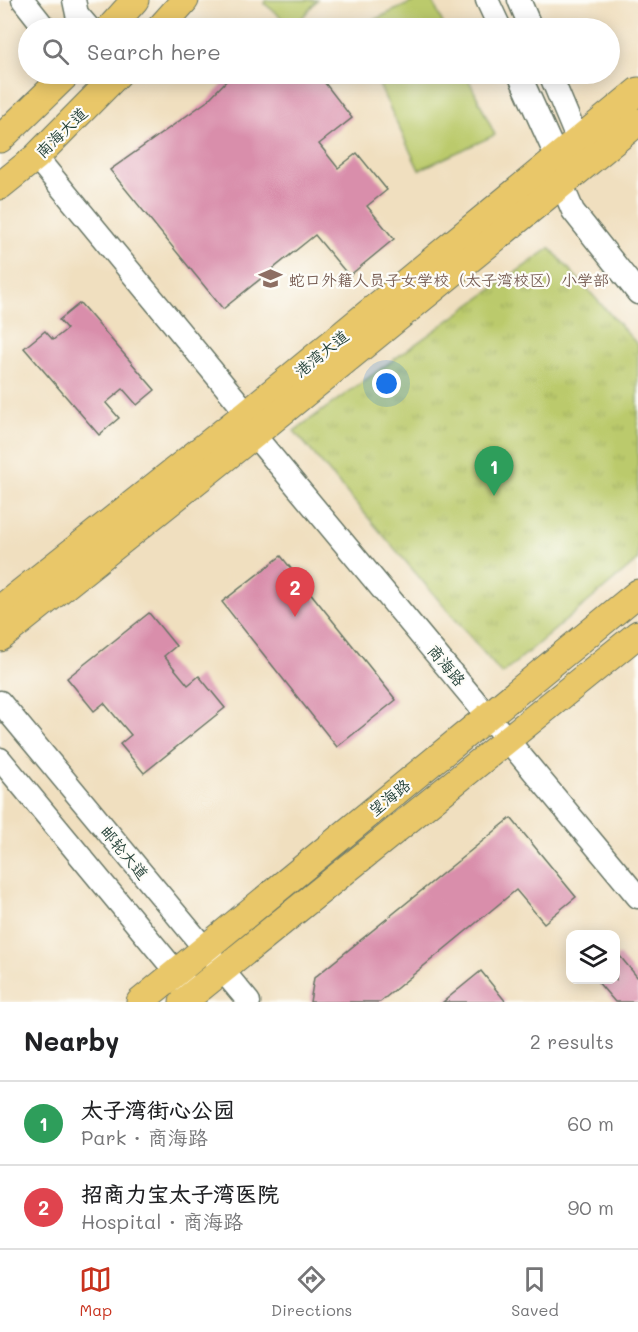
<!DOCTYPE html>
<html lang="en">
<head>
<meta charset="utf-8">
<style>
  :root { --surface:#fff; --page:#f2f2f2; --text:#202124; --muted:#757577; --line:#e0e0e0; --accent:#c8321e }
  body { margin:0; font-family:Mali,"LXGW WenKai TC",sans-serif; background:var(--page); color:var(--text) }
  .controls { position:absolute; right:18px; bottom:18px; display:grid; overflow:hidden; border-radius:12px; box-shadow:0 3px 15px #0003 }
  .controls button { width:54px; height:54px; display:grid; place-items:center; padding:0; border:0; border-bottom:2px solid var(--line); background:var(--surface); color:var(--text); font:30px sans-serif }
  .you { position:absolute; left:387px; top:384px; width:21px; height:21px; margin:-15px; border:4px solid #fff; border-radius:50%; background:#1a73e8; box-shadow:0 0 0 9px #1a73e833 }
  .badge { display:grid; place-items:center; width:39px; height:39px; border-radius:50%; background:var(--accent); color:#fff; font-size:20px; font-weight:700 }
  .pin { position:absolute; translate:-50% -50px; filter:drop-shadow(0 2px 3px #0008) }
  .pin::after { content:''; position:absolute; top:32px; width:21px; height:18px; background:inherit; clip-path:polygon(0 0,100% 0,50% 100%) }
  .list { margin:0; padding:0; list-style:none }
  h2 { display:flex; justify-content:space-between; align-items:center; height:78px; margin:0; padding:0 24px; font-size:26px }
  h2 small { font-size:20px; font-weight:400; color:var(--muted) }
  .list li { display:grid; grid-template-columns:39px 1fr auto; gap:18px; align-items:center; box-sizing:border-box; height:84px; padding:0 24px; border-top:2px solid var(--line) }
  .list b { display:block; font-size:22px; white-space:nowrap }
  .list p { margin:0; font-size:20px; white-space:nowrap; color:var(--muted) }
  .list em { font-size:20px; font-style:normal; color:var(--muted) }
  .icon { flex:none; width:33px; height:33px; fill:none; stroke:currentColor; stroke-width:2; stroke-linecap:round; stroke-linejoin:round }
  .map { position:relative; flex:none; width:638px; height:1002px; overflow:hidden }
  .search { position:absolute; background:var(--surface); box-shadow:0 3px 15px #0003; left:18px; right:18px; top:18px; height:66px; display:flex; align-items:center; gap:15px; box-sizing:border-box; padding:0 21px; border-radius:33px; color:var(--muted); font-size:22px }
  .sheet { height:246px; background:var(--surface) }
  nav { display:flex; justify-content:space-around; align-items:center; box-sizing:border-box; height:84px; border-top:2px solid var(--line); background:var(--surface); font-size:16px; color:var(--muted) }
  nav a { display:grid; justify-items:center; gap:3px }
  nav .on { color:var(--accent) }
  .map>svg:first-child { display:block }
</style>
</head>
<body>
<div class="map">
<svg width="638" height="1002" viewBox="0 0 638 1002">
  <defs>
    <pattern id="park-tufts" width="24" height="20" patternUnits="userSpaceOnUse" patternTransform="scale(1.5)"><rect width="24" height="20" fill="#bbca6c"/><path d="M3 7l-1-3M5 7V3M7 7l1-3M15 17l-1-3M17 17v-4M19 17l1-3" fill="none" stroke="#a0ae5e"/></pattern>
  </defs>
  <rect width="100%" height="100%" fill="#fdfcf7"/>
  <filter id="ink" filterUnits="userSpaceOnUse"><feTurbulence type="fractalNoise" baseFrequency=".0167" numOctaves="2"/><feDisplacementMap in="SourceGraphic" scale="12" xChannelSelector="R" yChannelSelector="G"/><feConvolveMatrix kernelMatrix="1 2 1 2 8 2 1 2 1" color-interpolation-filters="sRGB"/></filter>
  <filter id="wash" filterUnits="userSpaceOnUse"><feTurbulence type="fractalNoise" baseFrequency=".008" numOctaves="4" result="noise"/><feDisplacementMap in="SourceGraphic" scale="24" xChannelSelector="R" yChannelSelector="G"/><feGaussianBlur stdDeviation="1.35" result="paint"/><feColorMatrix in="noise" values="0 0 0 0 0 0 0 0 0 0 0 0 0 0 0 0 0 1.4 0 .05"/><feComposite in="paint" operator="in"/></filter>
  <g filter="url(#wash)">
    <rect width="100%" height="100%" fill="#f0dfbf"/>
    <g fill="#bbca6c" stroke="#6d8450" stroke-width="1.5">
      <path d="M 266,0 L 317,0 L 294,28 L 264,3 Z"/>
      <path d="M 417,0 L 432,0 L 445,28 L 356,28 Z"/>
      <path d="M 374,74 L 466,74 L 495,135 L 419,170 Z"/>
    </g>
    <path fill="url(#park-tufts)" stroke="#6d8450" stroke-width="1.5" d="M 550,248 L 638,345 L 638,560 L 502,674 L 294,431 Z"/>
    <g id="blocks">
      <g fill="#d98eab">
        <path d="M 233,74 L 318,74 L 352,118 L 319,144 L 338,168 L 357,153 L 387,190 L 367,206 L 394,239 L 349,276 L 315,235 L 223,309 L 110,170 L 206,102 Z"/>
        <path d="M 80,303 L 155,390 L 137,405 L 123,389 L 106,403 L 119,418 L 99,435 L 24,348 L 45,331 L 53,340 L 67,329 L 59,320 Z"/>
        <path d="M 281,556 L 396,700 L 337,747 L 222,602 Z"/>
        <path d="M 149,613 L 176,646 L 164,656 L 188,685 L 199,676 L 225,708 L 144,773 L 120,744 L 131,735 L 104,703 L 94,711 L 67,678 Z"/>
        <path d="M 511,818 L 576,897 L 544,923 L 516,890 L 380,1002 L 310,1002 L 314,978 Z"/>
        <path d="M 619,955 L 638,978 L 638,1002 L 615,1002 L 596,980 L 616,980 L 616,958 Z"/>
        <path d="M 481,971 L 506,1002 L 443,1002 Z"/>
      </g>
    </g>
  </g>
  <g filter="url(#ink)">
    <use href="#blocks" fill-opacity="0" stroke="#687665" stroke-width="1.5"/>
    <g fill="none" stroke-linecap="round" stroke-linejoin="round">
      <defs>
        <g id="minor">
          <path d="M 23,0 L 45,28"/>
          <path d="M 74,0 L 77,14 L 89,28"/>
          <path d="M 487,0 L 500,28"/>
          <path d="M 519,0 L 531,28"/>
          <path d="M 519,74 L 557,158 L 562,185 L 573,211 L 638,293"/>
          <path d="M 550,74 L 578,141 L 573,156"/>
          <path d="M 36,157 L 247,413"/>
          <path d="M 254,435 L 638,897"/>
          <path d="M 0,702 L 249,1002"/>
          <path d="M 0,759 L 186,984"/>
        </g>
        <g id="major">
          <path d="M 110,28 L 135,0"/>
          <path d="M 160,28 L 185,0"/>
          <path d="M 0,139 L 67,74"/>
          <path d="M 0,186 L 36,157 L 118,74"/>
          <path d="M 0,609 L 247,413 L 638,91"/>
          <path d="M 0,638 L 254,435 L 638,122"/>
          <path d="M 140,1002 L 638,593"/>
          <path d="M 183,1002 L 638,634"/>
        </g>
      </defs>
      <use href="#minor" stroke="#687665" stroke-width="25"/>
      <use href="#major" stroke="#687665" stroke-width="29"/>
      <use href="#minor" stroke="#fff" stroke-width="22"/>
      <use href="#major" stroke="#e9c769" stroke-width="27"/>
    </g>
  </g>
  <defs>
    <symbol id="school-bare" viewBox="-9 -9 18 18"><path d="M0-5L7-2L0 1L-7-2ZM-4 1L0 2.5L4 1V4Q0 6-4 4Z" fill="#8d6e63" stroke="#fdfcf7" stroke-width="2.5" paint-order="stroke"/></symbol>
  </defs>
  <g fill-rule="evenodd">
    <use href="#school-bare" x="254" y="262" width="33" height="33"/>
  </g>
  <g text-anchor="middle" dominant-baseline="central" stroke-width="4.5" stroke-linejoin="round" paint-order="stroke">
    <g font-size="16" fill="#1f3d34" stroke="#fdfcf7">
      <text transform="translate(61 132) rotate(-44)">南海大道</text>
      <text transform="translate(321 353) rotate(-39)">港湾大道</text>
      <text transform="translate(447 665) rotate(50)">商海路</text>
      <text transform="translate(389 797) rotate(-39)">望海路</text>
      <text transform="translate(125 852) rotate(50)">邮轮大道</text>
    </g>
    <g font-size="16" fill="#785e54" stroke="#fdfcf7" text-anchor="start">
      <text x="289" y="279">蛇口外籍人员子女学校（太子湾校区）小学部</text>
    </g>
  </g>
</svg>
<div class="controls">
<button><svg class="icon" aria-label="layers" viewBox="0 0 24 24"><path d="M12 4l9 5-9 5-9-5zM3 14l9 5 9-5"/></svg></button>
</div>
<div class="you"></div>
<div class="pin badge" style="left:494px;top:496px;background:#2e9e5b">1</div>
<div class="pin badge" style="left:295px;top:617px;background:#e0444e">2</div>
<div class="search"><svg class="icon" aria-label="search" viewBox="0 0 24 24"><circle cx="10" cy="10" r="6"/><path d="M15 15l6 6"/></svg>Search here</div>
</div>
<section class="sheet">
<h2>Nearby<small>2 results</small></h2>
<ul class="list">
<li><span class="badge" style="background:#2e9e5b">1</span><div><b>太子湾街心公园</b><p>Park · 商海路</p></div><em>60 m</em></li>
<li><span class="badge" style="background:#e0444e">2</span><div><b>招商力宝太子湾医院</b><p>Hospital · 商海路</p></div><em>90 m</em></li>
</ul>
</section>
<nav>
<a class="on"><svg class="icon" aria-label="map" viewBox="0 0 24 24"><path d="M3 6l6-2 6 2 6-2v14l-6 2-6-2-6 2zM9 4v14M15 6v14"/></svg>Map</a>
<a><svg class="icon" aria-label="directions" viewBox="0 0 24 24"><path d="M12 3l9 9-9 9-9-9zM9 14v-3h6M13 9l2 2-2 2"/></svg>Directions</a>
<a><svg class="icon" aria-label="saved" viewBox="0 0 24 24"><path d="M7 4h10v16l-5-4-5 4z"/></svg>Saved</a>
</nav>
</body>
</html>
